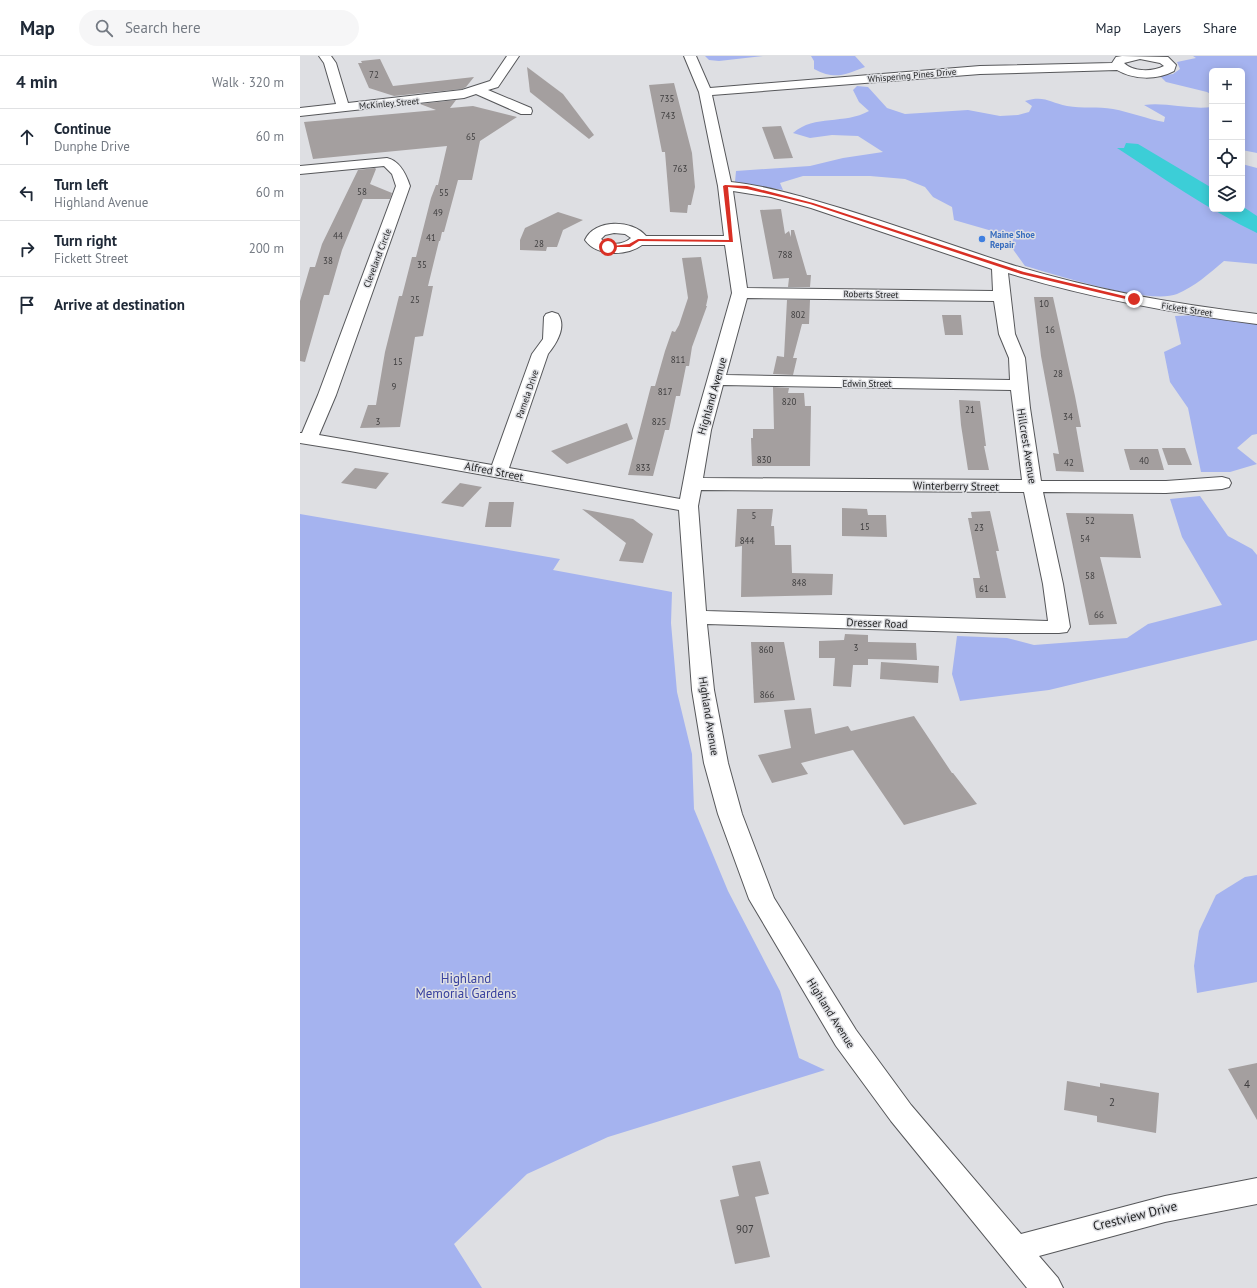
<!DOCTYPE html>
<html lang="en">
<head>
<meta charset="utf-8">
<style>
  :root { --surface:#fff; --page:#f6f6f7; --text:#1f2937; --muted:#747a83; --line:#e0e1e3 }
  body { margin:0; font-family:"PT Sans",sans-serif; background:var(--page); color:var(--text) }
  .controls { position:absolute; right:12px; top:12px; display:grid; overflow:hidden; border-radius:6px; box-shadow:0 2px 10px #0003 }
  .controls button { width:36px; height:36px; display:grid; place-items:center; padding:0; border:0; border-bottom:1px solid var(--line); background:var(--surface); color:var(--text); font:20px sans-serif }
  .stop { position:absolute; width:12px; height:12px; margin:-9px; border:3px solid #d93025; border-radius:50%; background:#fff }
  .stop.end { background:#d93025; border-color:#fff; box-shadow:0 1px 4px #0008 }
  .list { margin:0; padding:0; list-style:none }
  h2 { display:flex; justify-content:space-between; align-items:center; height:52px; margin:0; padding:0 16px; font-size:17px }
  h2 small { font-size:13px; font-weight:400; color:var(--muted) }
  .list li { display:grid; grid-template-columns:26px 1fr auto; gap:12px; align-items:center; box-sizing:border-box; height:56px; padding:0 16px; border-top:1px solid var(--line) }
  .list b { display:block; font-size:15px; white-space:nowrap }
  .list p { margin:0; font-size:13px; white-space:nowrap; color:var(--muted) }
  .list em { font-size:13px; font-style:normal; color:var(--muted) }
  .icon { flex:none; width:22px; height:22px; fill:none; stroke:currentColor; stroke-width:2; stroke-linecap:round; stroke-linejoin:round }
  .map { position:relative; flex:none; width:957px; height:1232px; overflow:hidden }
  header { display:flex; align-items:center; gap:24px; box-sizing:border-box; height:56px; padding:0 20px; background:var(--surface); border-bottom:1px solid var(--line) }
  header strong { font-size:19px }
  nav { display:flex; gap:22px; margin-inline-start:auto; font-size:14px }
  .search { width:280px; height:36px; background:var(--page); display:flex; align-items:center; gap:10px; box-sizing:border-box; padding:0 14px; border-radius:22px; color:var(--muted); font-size:15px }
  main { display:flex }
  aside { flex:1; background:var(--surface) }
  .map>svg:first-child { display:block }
</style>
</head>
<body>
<header>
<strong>Map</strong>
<div class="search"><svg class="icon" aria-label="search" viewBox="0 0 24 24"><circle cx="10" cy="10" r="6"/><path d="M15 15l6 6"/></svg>Search here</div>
<nav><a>Map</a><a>Layers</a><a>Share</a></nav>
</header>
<main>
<aside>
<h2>4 min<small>Walk · 320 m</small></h2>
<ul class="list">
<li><svg class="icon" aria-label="ahead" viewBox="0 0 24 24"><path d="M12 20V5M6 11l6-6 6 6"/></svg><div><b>Continue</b><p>Dunphe Drive</p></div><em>60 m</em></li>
<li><svg class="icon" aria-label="left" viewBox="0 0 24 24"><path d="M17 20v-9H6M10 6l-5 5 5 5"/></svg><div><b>Turn left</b><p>Highland Avenue</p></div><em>60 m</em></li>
<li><svg class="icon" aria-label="right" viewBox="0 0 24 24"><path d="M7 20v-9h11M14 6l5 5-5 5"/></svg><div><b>Turn right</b><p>Fickett Street</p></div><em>200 m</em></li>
<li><svg class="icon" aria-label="arrive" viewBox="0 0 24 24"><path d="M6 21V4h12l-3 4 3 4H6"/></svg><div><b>Arrive at destination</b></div></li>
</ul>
</aside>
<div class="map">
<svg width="957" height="1232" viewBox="0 0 957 1232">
  <rect width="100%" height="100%" fill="#dedfe3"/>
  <g fill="#a5b3ef">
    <path d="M 405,0 L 463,0 L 419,5 L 409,4 Z"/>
    <path d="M 511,0 L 555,0 L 565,11 C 544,19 535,24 514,13 L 514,5 Z"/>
    <path d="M 893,0 L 957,0 L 957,97 L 942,94 L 942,15 L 912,15 L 912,39 L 907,36 L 866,26 L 860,20 L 873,18 L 880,13 L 877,6 L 896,2 Z"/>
    <path d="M 557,30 L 568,31 L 587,52 L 605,58 L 668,54 L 700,60 L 718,59 L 729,56 L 732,50 L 725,45 C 745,39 750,47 767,50 C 782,53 798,50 813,53 C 830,56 847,63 864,66 L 865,61 L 844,49 C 867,46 889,54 912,51 L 912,153 L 942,153 L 942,108 L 957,112 L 957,208 L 924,205 C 910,217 894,231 877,238 C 849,249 757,219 725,210 L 712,192 L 713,181 L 654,164 L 652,151 L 633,141 L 625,131 L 605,123 L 570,120 L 503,120 L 480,127 L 483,134 L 435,126 L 436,115 L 510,110 L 543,102 L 583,96 L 558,80 L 532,79 L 510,82 L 493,77 C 515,58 544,69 569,55 L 559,46 L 553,34 Z"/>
    <path d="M 898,259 L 957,268 L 957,378 L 952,379 L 937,392 L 957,408 L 930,416 L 901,416 L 888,352 L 870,326 L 864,296 L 881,288 L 875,260 Z"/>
    <path d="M 900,440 L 928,480 L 952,493 L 957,499 L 957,584 L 749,634 L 660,645 L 652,618 L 657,580 L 707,582 L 734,589 L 827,582 L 848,568 L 922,549 L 882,481 L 870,443 Z"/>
    <path d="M 0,458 L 260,503 L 253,514 L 372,536 L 371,567 L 377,636 L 392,698 L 394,753 L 428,835 L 480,935 L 499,1002 L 525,1014 L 308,1081 L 227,1118 L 154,1188 L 182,1232 L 0,1232 Z"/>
    <path d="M 957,819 L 957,926 L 897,937 L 894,910 L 899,875 L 916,839 L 945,821 Z"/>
  </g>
  <path fill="#3cced7" d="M 826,87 L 838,88 L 912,132 L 912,153 L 942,153 L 942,150 L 957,160 L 957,177 C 907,153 863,122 817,92 L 824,92 Z"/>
  <g fill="#a49f9f">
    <path d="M 80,3 L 93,30 L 174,21 L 166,31 L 162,33 L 94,40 L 69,32 L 58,7 L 62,7 L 61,5 Z"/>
    <path d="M 227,11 L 263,38 L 294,79 L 289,83 L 230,36 Z"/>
    <path d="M 374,27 L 392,97 L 395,131 L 391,149 L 388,149 L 387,157 L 370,156 L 365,96 L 362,96 L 349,29 Z"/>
    <path d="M 156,44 L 150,52 L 173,50 L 217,61 L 180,85 L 172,124 L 158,124 L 144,176 L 142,176 L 140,185 L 139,185 L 128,230 L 133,230 L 123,280 L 115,281 L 100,371 L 60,372 L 68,349 L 76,349 L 85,296 L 99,240 L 102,240 L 112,201 L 116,201 L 131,142 L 136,129 L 138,129 L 147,90 L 13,103 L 4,66 L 136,54 L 120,48 Z"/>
    <path d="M 481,70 L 493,102 L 474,103 L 462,71 Z"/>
    <path d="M 75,112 L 76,113 L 70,128 L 92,137 L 90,143 L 63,143 L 42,194 L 29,239 L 24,239 L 5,306 L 0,305 L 0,245 L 10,211 L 15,211 L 22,188 L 58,114 Z"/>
    <path d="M 481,153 L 485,178 L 489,175 L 491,181 L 491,174 L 494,174 L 507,219 L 511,219 L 510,231 L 488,231 L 489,222 L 473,223 L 460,154 Z"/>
    <path d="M 258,156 L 283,164 L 263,174 L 257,191 L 247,191 L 246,195 L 220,194 L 220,184 L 225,172 Z"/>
    <path d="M 401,201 L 408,241 L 406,250 L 407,250 L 392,291 L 389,310 L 386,310 L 380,340 L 376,340 L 369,374 L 365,374 L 353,420 L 328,419 L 351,330 L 355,330 L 365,295 L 372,275 L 375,276 L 379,269 L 388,242 L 382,202 Z"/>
    <path d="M 734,241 L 753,241 L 775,340 L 781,371 L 776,371 L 784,416 L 756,415 L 753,397 L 759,398 L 741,300 Z"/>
    <path d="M 487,244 L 510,244 L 509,268 L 502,268 L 493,302 L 497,302 L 493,319 L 473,318 L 477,300 L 484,301 Z"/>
    <path d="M 642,259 L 661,259 L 663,279 L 645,279 Z"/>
    <path d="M 473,331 L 489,332 L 488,337 L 504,337 L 505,350 L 511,350 L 510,410 L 452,410 L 451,382 L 453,382 L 453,373 L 474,373 Z"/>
    <path d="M 659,344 L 680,345 L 686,390 L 684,390 L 689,414 L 668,414 L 661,369 Z"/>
    <path d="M 327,367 L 333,383 L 267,408 L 251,395 Z"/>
    <path d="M 862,392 L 885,392 L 892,409 L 868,409 Z"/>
    <path d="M 824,393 L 858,393 L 864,414 L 830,414 Z"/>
    <path d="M 55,412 L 89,417 L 76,433 L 41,427 Z"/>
    <path d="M 160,427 L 182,431 L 163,451 L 141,447 Z"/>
    <path d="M 189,446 L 214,446 L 211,471 L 185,471 Z"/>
    <path d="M 542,452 L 567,453 L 568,459 L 586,459 L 587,481 L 542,480 Z"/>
    <path d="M 282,453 L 333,463 L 353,478 L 343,507 L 319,505 L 326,487 Z"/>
    <path d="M 437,453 L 473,453 L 471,470 L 474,470 L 475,489 L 491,489 L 492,517 L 533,518 L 532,539 L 441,541 L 442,490 L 435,491 Z"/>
    <path d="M 690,455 L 699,495 L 696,495 L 706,542 L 676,542 L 673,522 L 680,522 L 668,462 L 672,462 L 671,456 Z"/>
    <path d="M 766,457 L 833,458 L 841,502 L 800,501 L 817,568 L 789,569 Z"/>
    <path d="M 545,578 L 568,579 L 568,586 L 616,587 L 617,604 L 568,603 L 568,609 L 553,609 L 551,631 L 533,630 L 535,602 L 519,602 L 519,585 L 544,584 Z"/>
    <path d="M 451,586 L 484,586 L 495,644 L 454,647 Z"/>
    <path d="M 581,606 L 639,610 L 638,627 L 580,623 Z"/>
    <path d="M 511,652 L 515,678 L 548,670 L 551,675 L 614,660 L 652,717 L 653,717 L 677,748 L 604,769 L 553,694 L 501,707 L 508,718 L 472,727 L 458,699 L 491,692 L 484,654 Z"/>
    <path d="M 957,1007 L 957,1064 L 928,1013 Z"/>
    <path d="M 767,1025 L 800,1031 L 800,1027 L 859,1037 L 856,1077 L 797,1066 L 797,1060 L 764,1054 Z"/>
    <path d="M 460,1105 L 469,1138 L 455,1141 L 470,1201 L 435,1208 L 420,1144 L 439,1140 L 432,1110 Z"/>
  </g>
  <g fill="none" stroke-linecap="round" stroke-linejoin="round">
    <defs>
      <g id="minor">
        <path d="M 19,0 L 31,0 L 36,7 L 48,47 L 162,34 L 190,25 L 207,0 L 219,0 L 198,31 L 188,34 L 231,52 L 232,55 L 231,58 L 221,58 L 176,38 L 164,42 L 0,60 L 0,52 L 36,48 L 24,7 Z"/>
        <path d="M 384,0 L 396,0 L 410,32 L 680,10 L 812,7 L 816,1 L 822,0 L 868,1 L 876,9 L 874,15 C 857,24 834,24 817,14 L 680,18 L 412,39 L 431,126 C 468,130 504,141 540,152 C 596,169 650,189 706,207 C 788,233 872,248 957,258 L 957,268 C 873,257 789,242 708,217 L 715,278 L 725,302 L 730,352 L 741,425 L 866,425 L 922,421 L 929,423 L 931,427 L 929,431 L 922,433 L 866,437 L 743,436 L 763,528 L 770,571 L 767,576 L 759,577 L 699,577 L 407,568 L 414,634 L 428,707 L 442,758 L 474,842 L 556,974 L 611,1049 L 721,1178 L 865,1140 L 957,1122 L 957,1148 L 865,1166 L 739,1200 L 758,1222 L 763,1232 L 727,1232 L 591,1065 L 536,990 L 449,843 L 418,758 L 404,707 L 392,634 L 379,454 L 50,395 L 0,387 L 0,377 L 2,377 L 18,339 L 96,130 L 92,118 L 84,110 L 0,118 L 0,110 L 87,102 C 100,105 106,118 110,130 L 36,339 L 19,379 L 192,409 L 232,298 L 243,283 L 244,261 L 246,258 L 252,256 L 258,258 C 267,271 256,288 248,298 L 209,412 L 380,443 L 393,374 L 432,237 L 425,189 L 342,189 C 327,200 297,201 285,184 C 294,163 332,163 346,180 L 424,180 L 418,130 L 399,36 ZM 840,3 L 860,7 L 864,10 C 853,16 833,16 824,7 ZM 433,135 L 471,141 L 511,152 L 692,213 L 693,235 L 447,232 ZM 314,177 L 325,178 L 331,182 C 323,189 310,190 301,183 L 305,179 ZM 447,242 L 694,245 L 699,278 L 709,302 L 710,324 L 426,319 ZM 423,329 L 711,334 L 722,424 L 403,422 L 411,374 ZM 401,434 L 724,436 L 743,528 L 748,565 L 406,555 L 398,450 Z"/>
      </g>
    </defs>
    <use href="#minor" stroke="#56575a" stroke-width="2"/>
    <use href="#minor" fill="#fff" fill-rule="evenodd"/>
  </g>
  <path fill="#d93025" d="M 425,129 L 447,130 L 513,147 L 724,216 L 837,243 L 834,245 L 721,218 L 510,148 L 447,133 L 428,131 L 433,186 L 339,185 L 330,191 L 305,191 L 329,188 L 338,183 L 429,184 L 423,130 Z"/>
  <circle fill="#3f7fe0" stroke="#dedfe3" stroke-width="1.5" cx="682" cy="183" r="4"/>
  <g text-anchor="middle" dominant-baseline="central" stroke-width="3" stroke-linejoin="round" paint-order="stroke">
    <g font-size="9" fill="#3f3e3f">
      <text x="74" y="18">72</text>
      <text x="367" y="42">735</text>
      <text x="368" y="59">743</text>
      <text x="171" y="80">65</text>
      <text x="380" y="112">763</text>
      <text x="62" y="135">58</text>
      <text x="144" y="136">55</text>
      <text x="138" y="156">49</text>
      <text x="38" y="179">44</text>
      <text x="131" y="181">41</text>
      <text x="239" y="187">28</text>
      <text x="485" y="198">788</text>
      <text x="28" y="204">38</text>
      <text x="122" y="208">35</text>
      <text x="115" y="243">25</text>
      <text x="744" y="247">10</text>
      <text x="498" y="258">802</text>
      <text x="750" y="273">16</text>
      <text x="378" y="303">811</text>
      <text x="98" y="305">15</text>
      <text x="758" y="317">28</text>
      <text x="94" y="330">9</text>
      <text x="365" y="335">817</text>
      <text x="489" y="345">820</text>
      <text x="670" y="353">21</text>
      <text x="768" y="360">34</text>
      <text x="78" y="365">3</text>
      <text x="359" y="365">825</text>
      <text x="464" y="403">830</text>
      <text x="844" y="404">40</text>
      <text x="769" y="406">42</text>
      <text x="343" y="411">833</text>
      <text x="454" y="459">5</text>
      <text x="790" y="464">52</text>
      <text x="565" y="470">15</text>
      <text x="679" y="471">23</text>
      <text x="785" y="482">54</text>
      <text x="447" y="484">844</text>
      <text x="790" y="519">58</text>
      <text x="499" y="526">848</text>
      <text x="684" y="532">61</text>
      <text x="799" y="558">66</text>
      <text x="556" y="591">3</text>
      <text x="466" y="593">860</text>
      <text x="467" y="638">866</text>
    </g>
    <g font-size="9" fill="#1d1e1f" stroke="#dedfe3">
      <text transform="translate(612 19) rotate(-5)">Whispering Pines Drive</text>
      <text transform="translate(89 47) rotate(-5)">McKinley Street</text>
      <text transform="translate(77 202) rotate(-69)">Cleveland Circle</text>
      <text transform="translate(571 238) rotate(1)">Roberts Street</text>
      <text transform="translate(887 253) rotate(9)">Fickett Street</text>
      <text x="567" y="327">Edwin Street</text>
      <text transform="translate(227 338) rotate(-71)">Pamela Drive</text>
    </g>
    <g font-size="9" font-weight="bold" fill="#366cbe" stroke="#dedfe3" text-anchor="start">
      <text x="690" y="178">Maine Shoe<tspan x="690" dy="10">Repair</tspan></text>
    </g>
    <g font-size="11" fill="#1d1e1f" stroke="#dedfe3">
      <text transform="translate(412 340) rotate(-74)">Highland Avenue</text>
      <text transform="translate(727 390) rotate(81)">Hillcrest Avenue</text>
      <text transform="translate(194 415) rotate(11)">Alfred Street</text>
      <text transform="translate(656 430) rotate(1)">Winterberry Street</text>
      <text transform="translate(577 567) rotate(2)">Dresser Road</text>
      <text transform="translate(409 660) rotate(81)">Highland Avenue</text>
      <text transform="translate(531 957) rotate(58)">Highland Avenue</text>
    </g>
    <g font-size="11" fill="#3f3e3f">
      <text x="947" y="1028">4</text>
      <text x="812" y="1046">2</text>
      <text x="445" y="1173">907</text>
    </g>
    <g font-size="13" fill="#38419e" stroke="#dedfe3">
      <text x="166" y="922">Highland<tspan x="166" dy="15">Memorial Gardens</tspan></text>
    </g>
    <g font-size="13" fill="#1d1e1f" stroke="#dedfe3">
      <text transform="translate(835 1160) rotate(-14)">Crestview Drive</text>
    </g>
  </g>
</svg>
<div class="controls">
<button>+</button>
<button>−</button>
<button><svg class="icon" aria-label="locate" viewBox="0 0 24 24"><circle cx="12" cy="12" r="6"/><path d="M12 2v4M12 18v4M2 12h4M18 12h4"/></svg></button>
<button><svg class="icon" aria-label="layers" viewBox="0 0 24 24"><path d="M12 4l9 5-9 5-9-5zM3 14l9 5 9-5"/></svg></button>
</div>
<div class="stop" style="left:308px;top:191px"></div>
<div class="stop end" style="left:834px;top:243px"></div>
</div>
</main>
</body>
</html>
